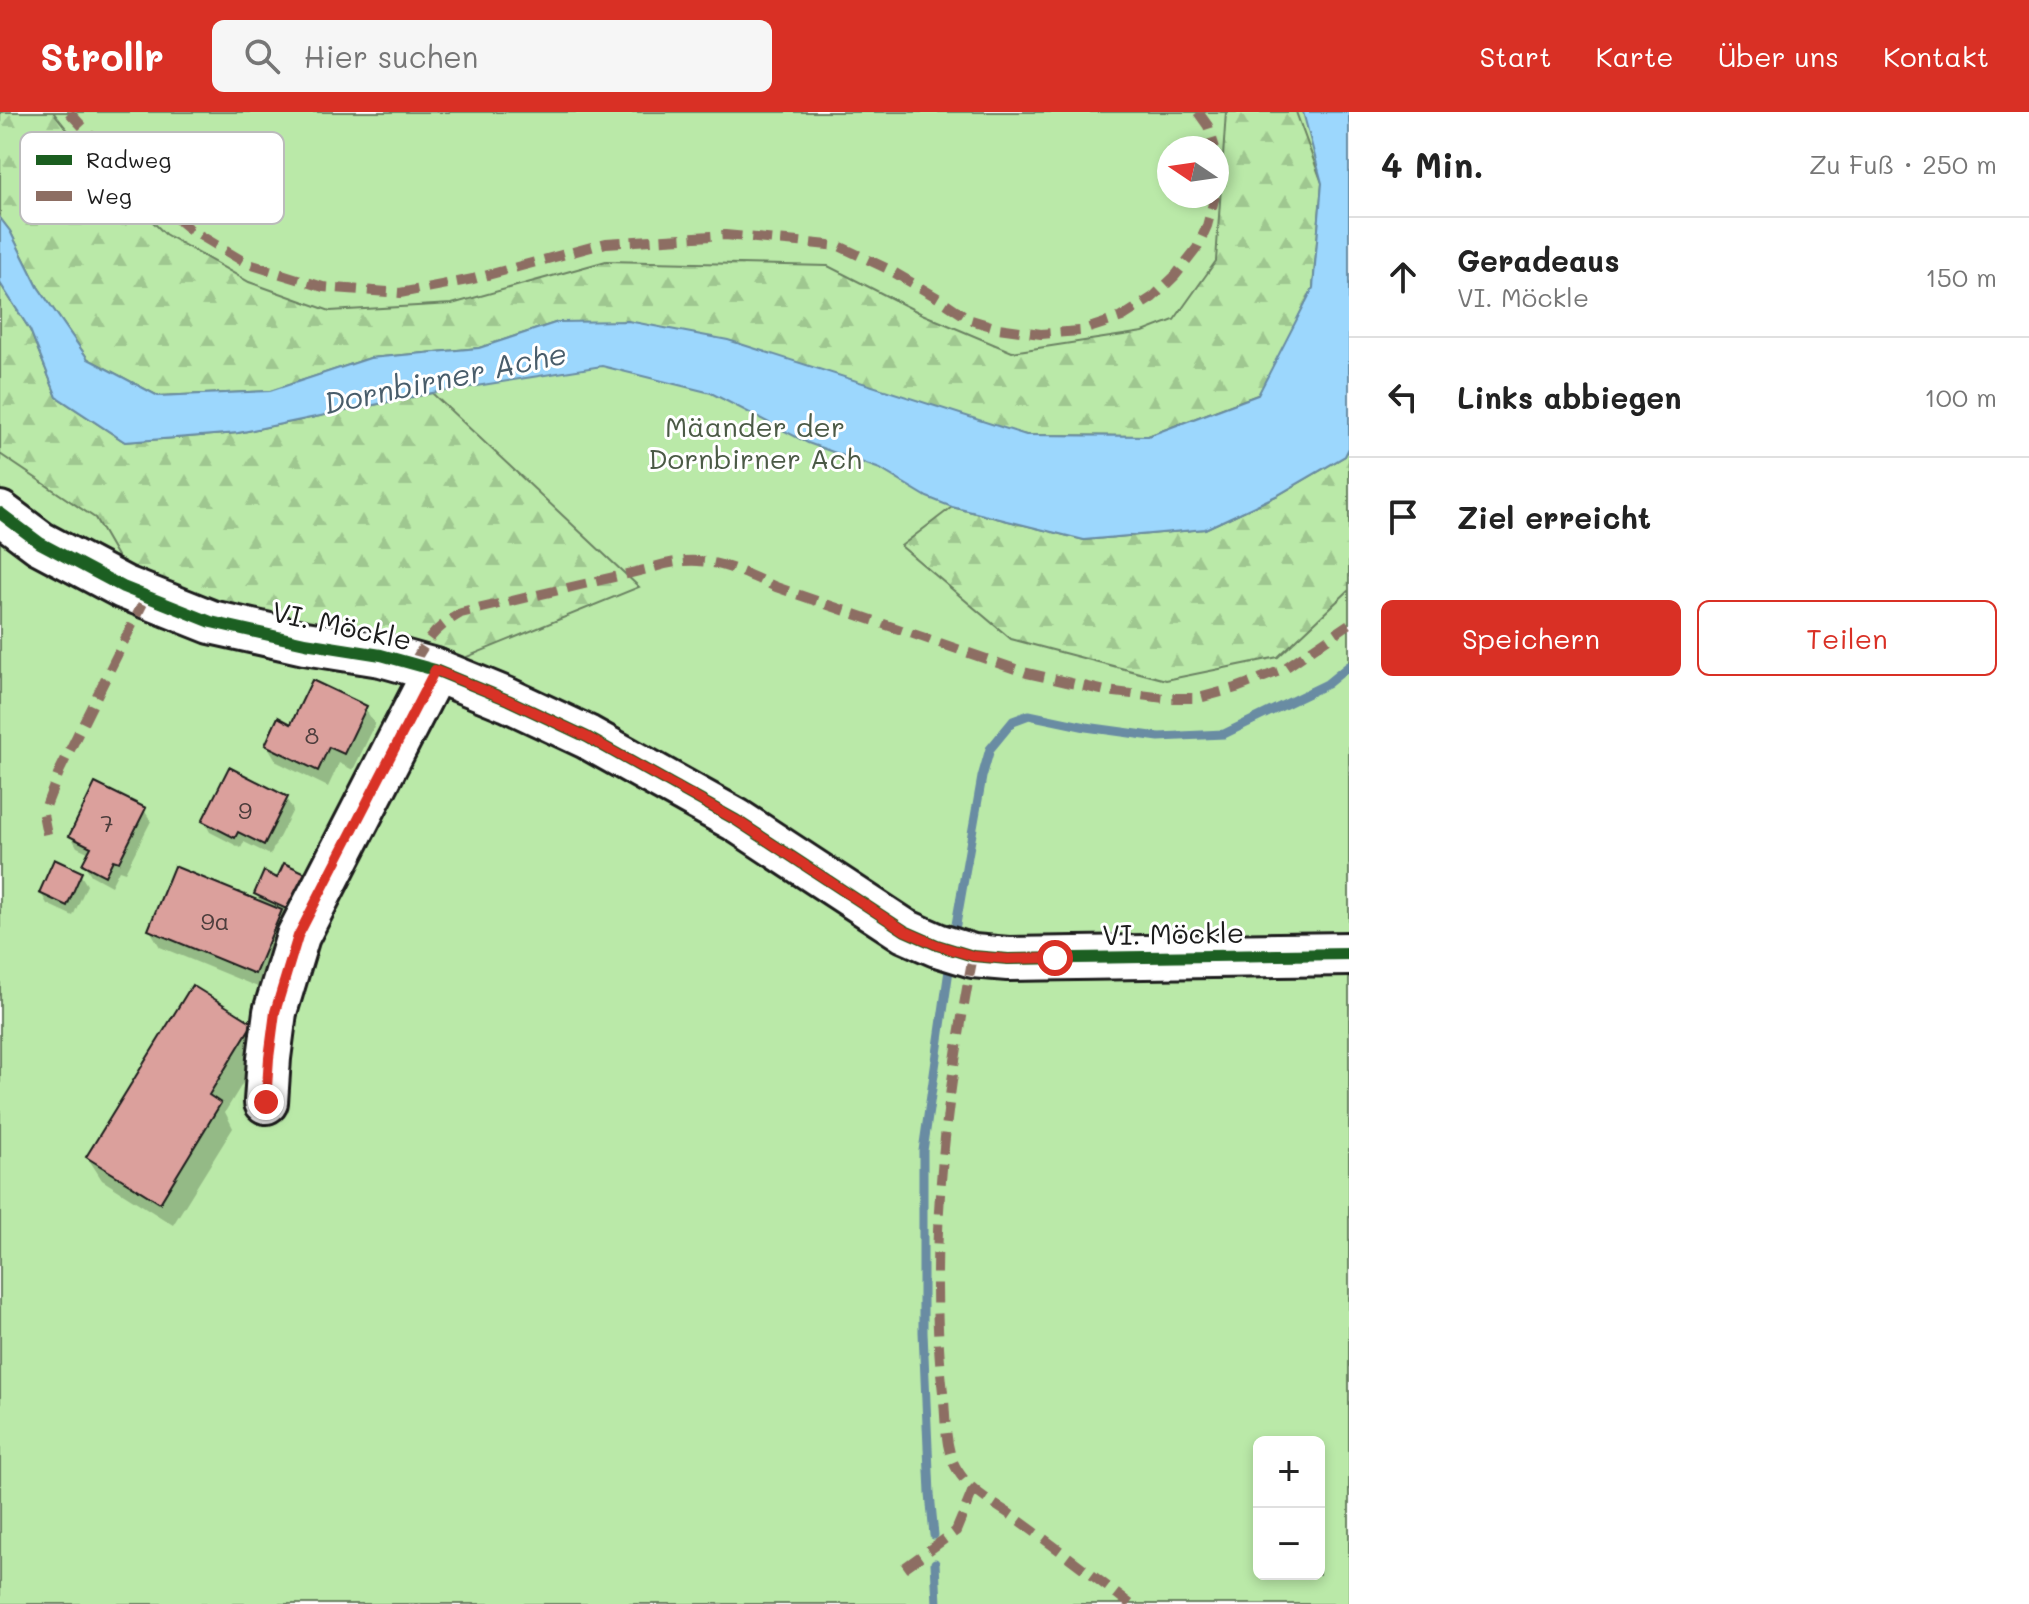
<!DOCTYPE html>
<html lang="de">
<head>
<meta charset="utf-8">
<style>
  :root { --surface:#fff; --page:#f6f6f6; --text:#222; --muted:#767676; --line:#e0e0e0; --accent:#d93025 }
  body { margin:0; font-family:Mali,sans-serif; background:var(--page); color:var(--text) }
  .controls { position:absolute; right:24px; bottom:24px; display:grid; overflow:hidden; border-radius:12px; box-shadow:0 4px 12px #0003 }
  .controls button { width:72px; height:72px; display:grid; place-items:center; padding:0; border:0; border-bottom:2px solid var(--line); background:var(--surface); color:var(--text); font:40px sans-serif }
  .compass { position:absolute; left:1157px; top:24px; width:72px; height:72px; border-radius:50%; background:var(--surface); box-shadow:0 4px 12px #0003; rotate:283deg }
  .stop { position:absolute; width:24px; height:24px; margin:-18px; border:6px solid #d93025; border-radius:50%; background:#fff }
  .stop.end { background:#d93025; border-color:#fff; box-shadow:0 2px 8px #0008 }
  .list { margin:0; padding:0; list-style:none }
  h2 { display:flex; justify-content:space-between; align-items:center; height:104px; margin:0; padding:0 32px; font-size:34px }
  h2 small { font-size:26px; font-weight:400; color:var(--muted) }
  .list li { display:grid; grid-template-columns:52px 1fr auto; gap:24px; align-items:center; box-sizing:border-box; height:120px; padding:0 32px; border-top:2px solid var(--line) }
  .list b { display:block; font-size:30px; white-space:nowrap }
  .list p { margin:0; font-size:26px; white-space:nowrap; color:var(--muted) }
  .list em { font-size:26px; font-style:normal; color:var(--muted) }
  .actions { display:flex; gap:16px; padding:24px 32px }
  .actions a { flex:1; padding:18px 0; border:2px solid var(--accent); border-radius:12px; text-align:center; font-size:28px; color:var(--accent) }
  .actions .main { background:var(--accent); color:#fff }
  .icon { flex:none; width:44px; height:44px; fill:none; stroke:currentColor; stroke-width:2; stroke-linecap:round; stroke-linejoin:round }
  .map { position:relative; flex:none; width:1349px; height:1492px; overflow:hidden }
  header { display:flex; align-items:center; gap:48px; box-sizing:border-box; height:112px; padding:0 40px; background:var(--accent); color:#fff }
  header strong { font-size:38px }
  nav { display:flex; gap:44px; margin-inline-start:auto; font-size:28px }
  .search { width:560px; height:72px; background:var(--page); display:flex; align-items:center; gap:20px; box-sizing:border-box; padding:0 28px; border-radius:12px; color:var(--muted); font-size:30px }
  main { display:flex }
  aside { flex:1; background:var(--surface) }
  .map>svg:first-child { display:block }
</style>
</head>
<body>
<header>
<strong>Strollr</strong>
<div class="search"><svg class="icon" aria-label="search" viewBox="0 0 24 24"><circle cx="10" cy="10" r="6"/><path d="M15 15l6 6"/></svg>Hier suchen</div>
<nav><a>Start</a><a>Karte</a><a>Über uns</a><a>Kontakt</a></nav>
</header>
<main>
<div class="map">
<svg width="1349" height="1492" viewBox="0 0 1349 1492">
  <defs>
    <pattern id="forest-firs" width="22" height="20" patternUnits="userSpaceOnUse" patternTransform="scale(2)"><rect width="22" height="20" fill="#bae9a8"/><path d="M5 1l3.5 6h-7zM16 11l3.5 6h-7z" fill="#9fc790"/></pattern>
  </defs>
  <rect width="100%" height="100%" fill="#fff"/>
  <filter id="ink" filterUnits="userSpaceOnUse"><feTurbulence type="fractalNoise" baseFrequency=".0125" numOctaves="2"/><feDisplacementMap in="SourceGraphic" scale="16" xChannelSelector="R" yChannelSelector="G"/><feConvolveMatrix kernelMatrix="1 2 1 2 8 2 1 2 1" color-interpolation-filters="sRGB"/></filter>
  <g filter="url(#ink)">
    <path fill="#bae9a8" stroke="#6b8262" stroke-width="2" fill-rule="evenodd" d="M 0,0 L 1349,0 L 1349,1492 L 0,1492 ZM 1169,36 L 1217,36 L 1217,84 L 1169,84 ZM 1259,1330 L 1319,1330 L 1319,1462 L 1259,1462 Z"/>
    <g fill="url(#forest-firs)" stroke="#6b8262" stroke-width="2">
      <path d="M 0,0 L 53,0 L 93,50 L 165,122 L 249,170 L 330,199 L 452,192 L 606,149 L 828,154 L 922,202 L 1012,240 L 1143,220 L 1174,208 L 1216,149 L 1226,0 L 1296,0 L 1322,71 L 1313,176 L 1260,282 L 1148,324 L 1026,323 L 558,210 L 479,236 L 370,246 L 271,279 L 158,284 L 88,247 L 38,175 L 10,119 L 0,106 Z"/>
      <path d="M 0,171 L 30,218 L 57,285 L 125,330 L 238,321 L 432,281 L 639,475 L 425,562 L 150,501 L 95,406 L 0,342 Z"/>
      <path d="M 1349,336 L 1349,478 L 1278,545 L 1166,568 L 1011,527 L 901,434 L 952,395 L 1084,428 L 1205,417 L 1278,383 L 1345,344 Z"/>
    </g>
    <path fill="#9cd7fd" stroke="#698ca3" stroke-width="2" d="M 1303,0 L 1349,0 L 1349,336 L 1345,344 L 1278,383 L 1205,417 L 1084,428 L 952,395 L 927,385 L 880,357 L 808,331 L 711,281 L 602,254 L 432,281 L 238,321 L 125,330 L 57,285 L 30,218 L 0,171 L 0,106 L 10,119 L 38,175 L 88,247 L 158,284 L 270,279 L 370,246 L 479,236 L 558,210 L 628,209 L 728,228 L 1026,323 L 1148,324 L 1258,283 L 1313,176 L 1322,71 Z"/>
    <g fill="#0003">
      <path d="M 365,596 L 375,613 L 353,658 L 339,651 L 328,675 L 277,650 L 267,633 L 292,614 Z"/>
      <path d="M 286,686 L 293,698 L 270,743 L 244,730 L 241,736 L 210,720 L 204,709 Z"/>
      <path d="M 144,698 L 151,709 L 125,760 L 119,758 L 111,774 L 91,763 L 84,752 L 90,741 L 77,735 L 71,724 Z"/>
      <path d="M 80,762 L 87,773 L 73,804 L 47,792 L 41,781 Z"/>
      <path d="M 278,768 L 299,810 L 282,802 L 290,817 L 265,878 L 160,835 L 150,818 L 262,792 L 256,782 Z"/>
      <path d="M 252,912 L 265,935 L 225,1000 L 233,1016 L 173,1113 L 102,1068 L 88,1046 Z"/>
    </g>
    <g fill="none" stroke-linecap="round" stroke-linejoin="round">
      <g stroke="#698ca3" stroke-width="9">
        <path d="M 955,818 L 982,665 L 990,637 L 1013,609 L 1029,603 L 1086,615 L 1159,625 L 1224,622 L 1327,572 L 1349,554"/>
        <path d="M 934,1423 L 930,1382 L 923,1220 L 923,1039 L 949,858"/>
        <path d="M 935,1451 L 937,1492"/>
      </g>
    </g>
    <g fill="#dba09c" stroke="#1c1c1c" stroke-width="2">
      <path d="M 312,568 L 367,594 L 344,642 L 329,635 L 318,659 L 265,633 L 278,605 L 291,612 Z"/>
      <path d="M 229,655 L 288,685 L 264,733 L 238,720 L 235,726 L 202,709 Z"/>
      <path d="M 95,671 L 146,696 L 119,750 L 113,748 L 105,764 L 82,752 L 91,735 L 69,724 Z"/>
      <path d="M 54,747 L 82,760 L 67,794 L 39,781 Z"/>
      <path d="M 284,751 L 310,763 L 293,800 L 254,782 L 264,759 L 277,766 Z"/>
      <path d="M 174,754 L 282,798 L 255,862 L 148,818 Z"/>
      <path d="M 192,873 L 253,911 L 209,983 L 221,991 L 160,1091 L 86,1045 Z"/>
    </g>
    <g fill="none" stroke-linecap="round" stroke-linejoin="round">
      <defs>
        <g id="minor">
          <path d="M 0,401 L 40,431 L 123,475 L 211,510 L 305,531 L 381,543 L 435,558 L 508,588 L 587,625 L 736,708 L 905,819 L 937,833 L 973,844 L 1008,847 L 1349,842"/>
          <path d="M 266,990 L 269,946 L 275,900 L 298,824 L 435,558"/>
        </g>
      </defs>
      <use href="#minor" stroke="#1c1c1c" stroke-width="48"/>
      <use href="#minor" stroke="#fff" stroke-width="42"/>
      <g stroke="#8d6e63" stroke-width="10" stroke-dasharray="20 10" stroke-linecap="butt">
        <path d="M 69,0 L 138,75 L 188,116 L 246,151 L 323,175 L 400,181 L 473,167 L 606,131 L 725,123 L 839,134 L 888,157 L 938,186 L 971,208 L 998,216 L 1041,222 L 1080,219 L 1122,205 L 1153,185 L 1175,164 L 1197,136 L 1207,114 L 1215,84"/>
        <path d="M 1198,0 L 1208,14 L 1215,36"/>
        <path d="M 413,552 C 429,525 434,517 461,501 L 648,457 C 701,439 727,453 776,475 L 1027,561 L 1106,579 L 1165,586 L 1199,586 L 1236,576 L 1282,558 L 1349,512"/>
        <path d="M 47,722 L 43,702 L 60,658 L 146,485"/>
        <path d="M 973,844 C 945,990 926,1141 944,1289 C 946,1311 945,1340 958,1359 C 972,1381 994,1391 1014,1405 C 1053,1433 1092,1463 1130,1492"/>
        <path d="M 904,1456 L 956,1419 L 973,1378"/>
      </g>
      <defs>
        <path id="cycleway" d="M 0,401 L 40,431 L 123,475 L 211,510 L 305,531 L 381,543 L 435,558 L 508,588 L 587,625 L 736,708 L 905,819 L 937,833 L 973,844 L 1008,847 L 1349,842"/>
      </defs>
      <use href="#cycleway" stroke="#fff" stroke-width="17"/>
      <use href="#cycleway" stroke="#1b5e20" stroke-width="12"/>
    </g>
  </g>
  <g fill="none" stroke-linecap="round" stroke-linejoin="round" filter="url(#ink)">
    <path stroke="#d93025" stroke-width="10" d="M 266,990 L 269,946 L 275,900 L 298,824 L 435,558 L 508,588 L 587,625 L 736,708 L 905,819 L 937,833 L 973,844 L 1008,847 L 1055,846"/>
  </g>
  <g text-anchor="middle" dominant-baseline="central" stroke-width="6" stroke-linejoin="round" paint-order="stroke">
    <g font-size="24" fill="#4c3d3c">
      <text x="312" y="622">8</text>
      <text x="245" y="697">9</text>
      <text x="107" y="710">7</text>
      <text x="215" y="808">9a</text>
    </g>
    <g font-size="28" fill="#4b5a46" stroke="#fff">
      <text x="755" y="314">Mäander der<tspan x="755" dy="32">Dornbirner Ach</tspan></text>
    </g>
    <g font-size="28" fill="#1c1c1c" stroke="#fff">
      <text transform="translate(342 513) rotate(12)">VI. Möckle</text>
      <text transform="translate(1173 821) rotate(-1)">VI. Möckle</text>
    </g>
    <g font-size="30" font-style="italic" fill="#495d6b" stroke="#fff">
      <text transform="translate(445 265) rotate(-12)">Dornbirner Ache</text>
    </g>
  </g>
  <rect x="20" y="20" width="264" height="92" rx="12" fill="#fff" stroke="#bbb" stroke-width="2"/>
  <rect x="36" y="43" width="36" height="10" fill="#1b5e20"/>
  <rect x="36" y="79" width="36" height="10" fill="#8d6e63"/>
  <g font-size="22" fill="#1c1c1c">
    <text x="86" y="56">Radweg</text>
    <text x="86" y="92">Weg</text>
  </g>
</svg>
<div class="controls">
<button>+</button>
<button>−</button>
</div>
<svg class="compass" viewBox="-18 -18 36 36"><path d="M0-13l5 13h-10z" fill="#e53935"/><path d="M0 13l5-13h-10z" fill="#767676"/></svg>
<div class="stop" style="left:1055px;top:846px"></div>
<div class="stop end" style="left:266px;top:990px"></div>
</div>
<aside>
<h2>4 Min.<small>Zu Fuß · 250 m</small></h2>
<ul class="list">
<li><svg class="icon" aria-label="ahead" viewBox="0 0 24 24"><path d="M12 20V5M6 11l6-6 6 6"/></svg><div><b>Geradeaus</b><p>VI. Möckle</p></div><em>150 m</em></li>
<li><svg class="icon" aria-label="left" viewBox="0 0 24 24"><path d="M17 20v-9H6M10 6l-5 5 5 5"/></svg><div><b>Links abbiegen</b></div><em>100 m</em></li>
<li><svg class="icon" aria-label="arrive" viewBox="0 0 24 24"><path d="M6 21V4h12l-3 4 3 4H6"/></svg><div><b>Ziel erreicht</b></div></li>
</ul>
<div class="actions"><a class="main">Speichern</a><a>Teilen</a></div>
</aside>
</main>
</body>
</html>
